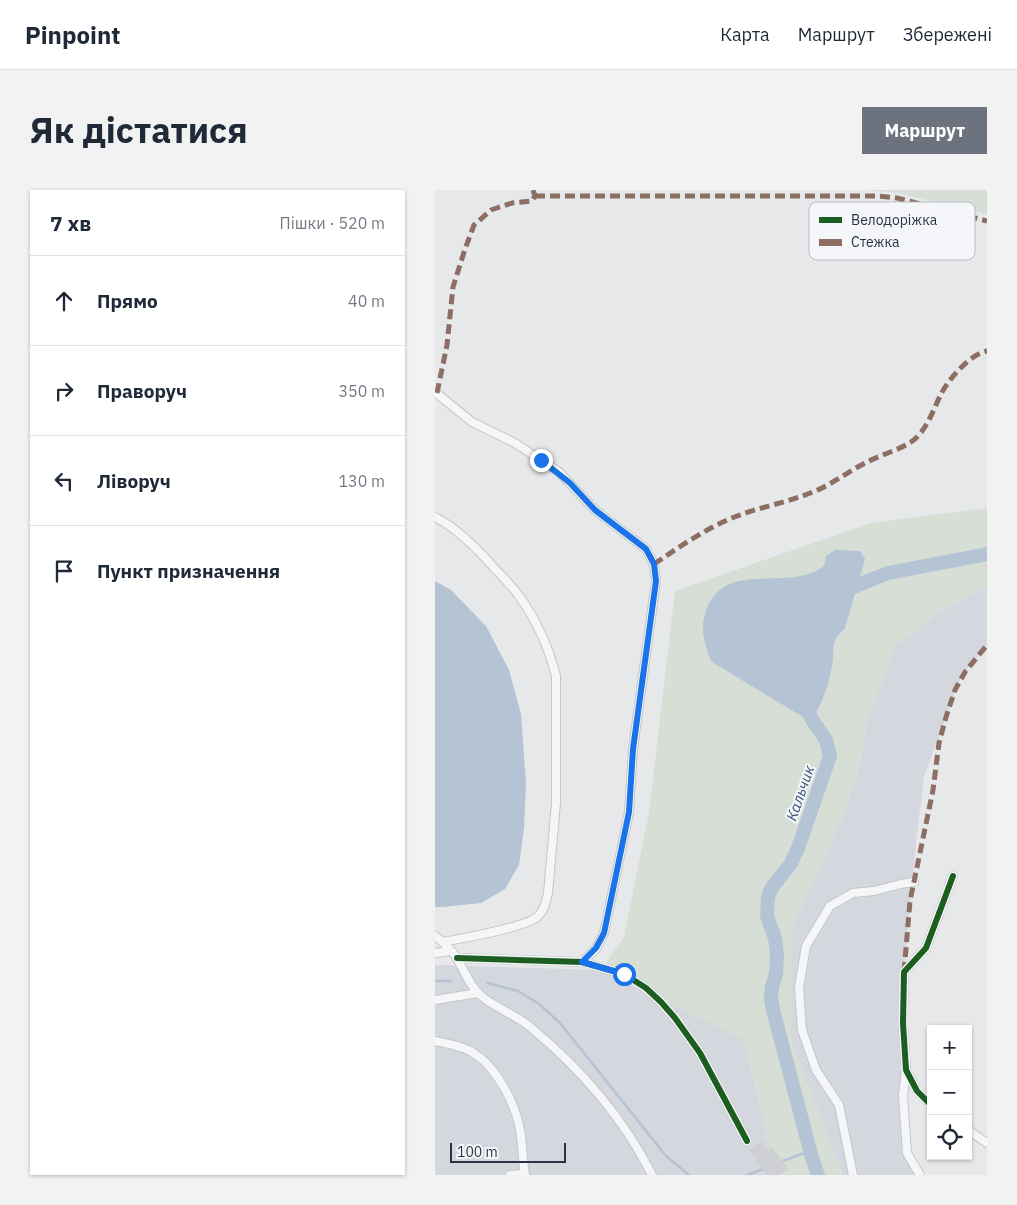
<!DOCTYPE html>
<html lang="uk">
<head>
<meta charset="utf-8">
<style>
  :root { --surface:#fff; --page:#f2f2f3; --text:#1f2937; --muted:#747a83; --line:#e0e1e3; --accent:#6c737f }
  body { margin:0; font-family:"IBM Plex Sans",sans-serif; background:var(--page); color:var(--text) }
  .controls { position:absolute; right:15px; bottom:15px; display:grid; overflow:hidden; border-radius:0px; box-shadow:0 1px 4px #0004 }
  .controls button { width:45px; height:45px; display:grid; place-items:center; padding:0; border:0; border-bottom:1px solid var(--line); background:var(--surface); color:var(--text); font:25px sans-serif }
  .scale { position:absolute; left:15px; bottom:12px; width:116px; box-sizing:border-box; padding-left:5px; border:2px solid #2b3445; border-top:0; font-size:14px; line-height:18px; white-space:nowrap; color:#2b3445; -webkit-text-stroke:4px #f4f6f9; paint-order:stroke }
  .stop { position:absolute; width:15px; height:15px; margin:-11px; border:4px solid #1a73e8; border-radius:50%; background:#fff }
  .stop.end { background:#1a73e8; border-color:#fff; box-shadow:0 1px 5px #0008 }
  .list { margin:0; padding:0; list-style:none }
  h2 { display:flex; justify-content:space-between; align-items:center; height:65px; margin:0; padding:0 20px; font-size:21px }
  h2 small { font-size:16px; font-weight:400; color:var(--muted) }
  .list li { display:grid; grid-template-columns:32px 1fr auto; gap:15px; align-items:center; box-sizing:border-box; height:90px; padding:0 20px; border-top:1px solid var(--line) }
  .list b { display:block; font-size:19px; white-space:nowrap }
  .list em { font-size:16px; font-style:normal; color:var(--muted) }
  .icon { flex:none; width:28px; height:28px; fill:none; stroke:currentColor; stroke-width:2; stroke-linecap:round; stroke-linejoin:round }
  .map { position:relative; flex:none; width:552px; height:985px; overflow:hidden; border-radius:0px }
  header { display:flex; align-items:center; gap:30px; box-sizing:border-box; height:70px; padding:0 25px; background:var(--surface); border-bottom:1px solid var(--line) }
  header strong { font-size:24px }
  nav { display:flex; gap:28px; margin-inline-start:auto; font-size:18px }
  .intro { display:flex; align-items:center; justify-content:space-between; box-sizing:border-box; height:120px; padding:0 30px }
  h1 { margin:0; font-size:35px }
  .button { padding:12px 22px; border-radius:0px; background:var(--accent); color:#fff; font-size:18px; font-weight:700 }
  main { display:flex; gap:30px; padding:0 30px }
  aside { flex:1; background:var(--surface); border-radius:0px; box-shadow:0 1px 4px #0004 }
  .map>svg:first-child { display:block }
</style>
</head>
<body>
<header>
<strong>Pinpoint</strong>
<nav><a>Карта</a><a>Маршрут</a><a>Збережені</a></nav>
</header>
<div class="intro"><h1>Як дістатися</h1><a class="button">Маршрут</a></div>
<main>
<aside>
<h2>7 хв<small>Пішки · 520 m</small></h2>
<ul class="list">
<li><svg class="icon" aria-label="ahead" viewBox="0 0 24 24"><path d="M12 20V5M6 11l6-6 6 6"/></svg><div><b>Прямо</b></div><em>40 m</em></li>
<li><svg class="icon" aria-label="right" viewBox="0 0 24 24"><path d="M7 20v-9h11M14 6l5 5-5 5"/></svg><div><b>Праворуч</b></div><em>350 m</em></li>
<li><svg class="icon" aria-label="left" viewBox="0 0 24 24"><path d="M17 20v-9H6M10 6l-5 5 5 5"/></svg><div><b>Ліворуч</b></div><em>130 m</em></li>
<li><svg class="icon" aria-label="arrive" viewBox="0 0 24 24"><path d="M6 21V4h12l-3 4 3 4H6"/></svg><div><b>Пункт призначення</b></div></li>
</ul>
</aside>
<div class="map">
<svg width="552" height="985" viewBox="0 0 552 985">
  <rect width="100%" height="100%" fill="#e6e8ea"/>
  <g fill="#d4d7dd">
    <path d="M 552,396 L 552,455 L 526,487 L 489,586 L 481,653 L 469,782 L 472,963 L 485,985 L 408,985 L 356,851 L 356,740 L 408,627 L 425,575 L 431,534 L 460,456 L 506,421 Z"/>
    <path d="M 0,775 L 166,780 L 309,849 L 341,985 L 0,985 Z"/>
  </g>
  <g fill="#d6ded6">
    <path d="M 434,0 L 552,0 L 552,24 L 462,3 Z"/>
    <path d="M 552,318 L 552,396 L 506,421 L 460,456 L 431,534 L 425,575 L 408,627 L 356,740 L 356,851 L 408,985 L 341,985 L 309,849 L 166,780 L 189,747 L 214,623 L 240,401 L 436,333 Z"/>
  </g>
  <g fill="#b4c4d5">
    <path d="M 400,360 L 425,361 L 430,369 L 410,438 C 408,441 404,443 402,447 C 397,454 399,462 398,470 C 396,486 388,517 376,528 L 368,527 L 277,472 C 270,458 265,439 270,424 C 287,366 353,404 389,376 L 391,366 Z"/>
    <path d="M 0,391 L 16,400 L 51,436 L 74,480 L 86,524 L 91,593 L 89,638 L 84,675 L 70,699 L 46,713 L 8,717 L 0,717 Z"/>
  </g>
  <g fill="none" stroke-linecap="round" stroke-linejoin="round">
    <g stroke="#b4c4d5" stroke-width="2.5">
      <path d="M 0,791 L 16,791"/>
      <path d="M 53,793 L 83,801 L 104,814 L 125,833 L 231,966 L 254,985"/>
      <path d="M 348,971 L 375,961"/>
      <path d="M 312,985 L 328,979"/>
    </g>
    <g stroke="#b4c4d5" stroke-width="14">
      <path d="M 406,402 L 453,383 L 552,364"/>
      <path d="M 370,512 L 376,528 L 391,550 L 395,566 L 363,658 L 356,673 L 336,699 L 333,707 L 332,726 L 340,748 L 342,765 L 341,784 L 337,796 L 336,808 L 338,820 L 377,968 L 383,985"/>
    </g>
  </g>
  <path fill="#ced0d3" d="M 326,951 L 333,961 L 337,957 L 354,979 L 345,985 L 332,985 L 314,960 Z"/>
  <g fill="none" stroke-linecap="round" stroke-linejoin="round">
    <defs>
      <g id="minor">
        <path d="M 0,202 L 37,232 L 80,253 L 124,282 L 160,320 L 211,359 L 219,374 L 221,391 L 198,559 L 194,622 L 169,743 L 161,759 L 147,772"/>
        <path d="M 0,327 C 21,338 37,354 53,371 C 63,383 75,393 84,406 C 101,429 114,459 121,486 L 121,613 L 113,703 C 111,712 109,721 102,727 C 89,738 27,748 8,752"/>
        <path d="M 0,746 C 8,752 16,759 21,767 C 29,779 33,793 43,803 C 56,816 79,824 94,836 C 144,877 188,927 217,985"/>
        <path d="M 0,763 L 16,761"/>
        <path d="M 22,768 L 147,772 L 189,784 L 211,798 L 226,812 L 240,828 L 265,863 L 312,951"/>
        <path d="M 0,810 L 43,803"/>
        <path d="M 0,851 C 13,854 29,856 40,864 C 61,877 79,912 84,935 C 88,951 87,969 90,985"/>
        <path d="M 471,880 L 468,906 L 472,963 L 485,985"/>
        <path d="M 496,915 L 482,901 L 471,880 L 468,833 L 469,782 L 491,758 L 518,686"/>
        <path d="M 533,940 L 552,953"/>
        <path d="M 75,985 L 90,984"/>
        <path d="M 418,985 L 404,915 L 381,880 L 367,840 L 364,798 L 371,756 L 395,716 L 418,703 L 439,701 L 466,694 L 479,692"/>
      </g>
    </defs>
    <use href="#minor" stroke="#c4c6c8" stroke-width="10"/>
    <use href="#minor" stroke="#f5f6f7" stroke-width="8"/>
    <g stroke="#8d6e63" stroke-width="5" stroke-dasharray="10 5" stroke-linecap="butt">
      <path d="M 100,6 L 442,6 L 462,8 L 552,31"/>
      <path d="M 2,203 L 12,155 L 18,97 L 30,59 L 39,35 L 56,20 L 77,13 L 97,11 L 100,6 L 98,0"/>
      <path d="M 219,374 C 246,356 274,336 305,325 C 329,316 354,312 378,302 C 398,294 415,280 434,271 C 448,264 464,260 476,252 C 492,241 498,220 506,204 C 514,189 535,164 552,161"/>
      <path d="M 469,782 L 475,711 L 498,600 L 504,553 L 511,527 L 520,500 L 530,482 L 552,455"/>
    </g>
    <defs>
      <g id="cycleway">
        <path d="M 22,768 L 147,772 L 189,784 L 211,798 L 226,812 L 240,828 L 265,863 L 312,951"/>
        <path d="M 496,915 L 482,901 L 471,880 L 468,833 L 469,782 L 491,758 L 518,686"/>
      </g>
    </defs>
    <use href="#cycleway" stroke="#f4f6f9" stroke-width="9"/>
    <use href="#cycleway" stroke="#1b5e20" stroke-width="6"/>
  </g>
  <g fill="none" stroke-linecap="round" stroke-linejoin="round">
    <path stroke="#1a73e8" stroke-width="6" d="M 106,270 L 135,293 L 160,320 L 211,359 L 219,374 L 221,391 L 198,559 L 194,622 L 169,743 L 161,758 L 147,772 L 189,784"/>
  </g>
  <g text-anchor="middle" dominant-baseline="central" stroke-width="4" stroke-linejoin="round" paint-order="stroke">
    <g font-size="15" font-style="italic" fill="#34527a" stroke="#f4f6f9">
      <text transform="translate(365 603) rotate(-71)">Кальчик</text>
    </g>
  </g>
  <rect x="374" y="12" width="166" height="58" rx="8" fill="#f4f6f9" stroke="#b8bcc3" stroke-width="1"/>
  <rect x="384" y="27" width="23" height="6" fill="#1b5e20"/>
  <rect x="384" y="49" width="23" height="7" fill="#8d6e63"/>
  <g font-size="14" fill="#2b3445">
    <text x="416" y="35">Велодоріжка</text>
    <text x="416" y="57">Стежка</text>
  </g>
</svg>
<div class="controls">
<button>+</button>
<button>−</button>
<button><svg class="icon" aria-label="locate" viewBox="0 0 24 24"><circle cx="12" cy="12" r="6"/><path d="M12 2v4M12 18v4M2 12h4M18 12h4"/></svg></button>
</div>
<div class="scale">100 m</div>
<div class="stop" style="left:189px;top:784px"></div>
<div class="stop end" style="left:106px;top:270px"></div>
</div>
</main>
</body>
</html>
